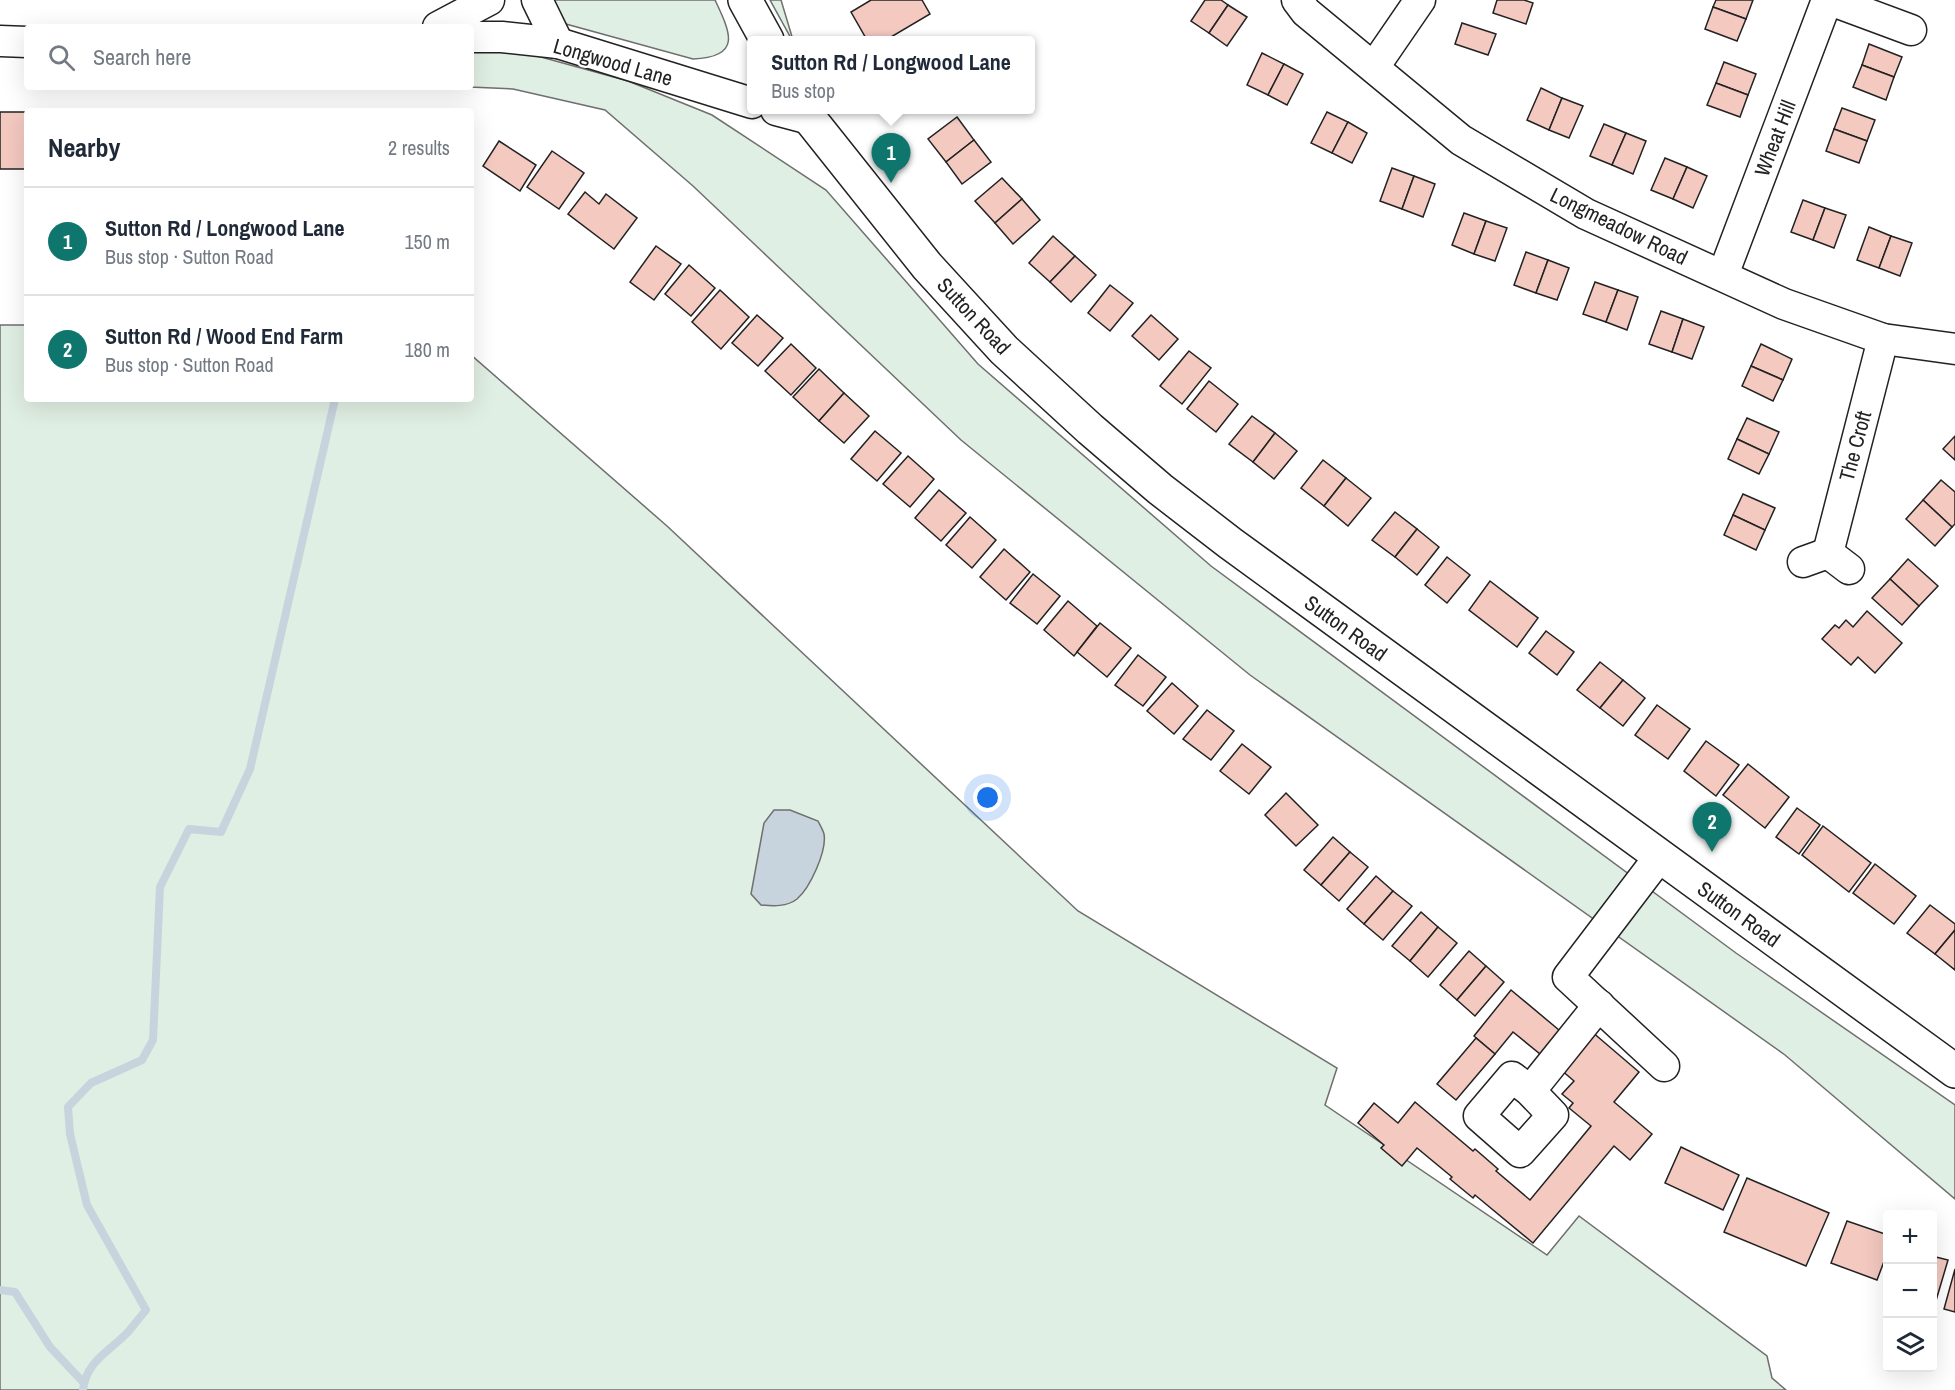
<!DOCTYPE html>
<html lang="en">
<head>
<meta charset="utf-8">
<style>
  :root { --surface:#fff; --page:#f2f2f3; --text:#1f2937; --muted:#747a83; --line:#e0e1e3; --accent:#0f766e }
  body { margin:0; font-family:"Archivo Narrow",sans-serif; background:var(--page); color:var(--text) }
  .controls { position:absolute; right:18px; bottom:18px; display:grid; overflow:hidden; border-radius:6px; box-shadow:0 6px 24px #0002 }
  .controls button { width:54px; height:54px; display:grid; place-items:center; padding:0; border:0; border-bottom:2px solid var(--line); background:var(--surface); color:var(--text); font:30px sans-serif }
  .you { position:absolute; left:988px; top:798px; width:21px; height:21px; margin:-15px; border:4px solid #fff; border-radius:50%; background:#1a73e8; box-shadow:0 0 0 9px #1a73e833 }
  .badge { display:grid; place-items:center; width:39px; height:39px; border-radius:50%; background:var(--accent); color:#fff; font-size:20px; font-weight:700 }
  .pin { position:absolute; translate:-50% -50px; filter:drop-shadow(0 2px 3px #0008) }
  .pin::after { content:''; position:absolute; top:32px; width:21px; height:18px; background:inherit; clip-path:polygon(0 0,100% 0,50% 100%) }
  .popup { position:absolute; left:747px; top:36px; width:288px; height:78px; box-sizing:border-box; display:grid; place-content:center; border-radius:6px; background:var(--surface); filter:drop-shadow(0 2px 4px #0005); font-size:20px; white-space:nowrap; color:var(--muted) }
  .popup b { font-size:22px; color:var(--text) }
  .popup::after { content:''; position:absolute; left:50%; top:100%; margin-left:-12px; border:12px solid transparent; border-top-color:var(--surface) }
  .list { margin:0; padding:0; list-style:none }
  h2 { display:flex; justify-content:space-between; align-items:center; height:78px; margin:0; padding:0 24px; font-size:26px }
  h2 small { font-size:20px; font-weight:400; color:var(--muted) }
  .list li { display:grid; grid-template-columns:39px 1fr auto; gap:18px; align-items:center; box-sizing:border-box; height:108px; padding:0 24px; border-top:2px solid var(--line) }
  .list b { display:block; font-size:22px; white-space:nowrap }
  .list p { margin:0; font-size:20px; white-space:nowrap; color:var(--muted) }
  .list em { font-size:20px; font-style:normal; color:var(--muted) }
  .icon { flex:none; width:33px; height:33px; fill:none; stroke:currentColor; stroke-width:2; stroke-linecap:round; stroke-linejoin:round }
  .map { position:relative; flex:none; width:1955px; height:1390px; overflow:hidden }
  .search { position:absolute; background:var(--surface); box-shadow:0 6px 24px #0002; left:24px; top:24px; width:450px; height:66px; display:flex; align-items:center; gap:15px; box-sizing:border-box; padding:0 21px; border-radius:6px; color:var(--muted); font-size:22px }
  .panel { position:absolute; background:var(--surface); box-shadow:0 6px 24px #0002; left:24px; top:108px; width:450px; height:294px; border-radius:6px }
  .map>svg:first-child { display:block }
</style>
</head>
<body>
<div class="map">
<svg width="1955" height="1390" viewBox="0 0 1955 1390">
  <rect width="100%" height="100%" fill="#fff"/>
  <g fill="#e0efe3" stroke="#6f6f6f" stroke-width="1.5">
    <path d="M 551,0 L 715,0 C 730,32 743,57 693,59 L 566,24 L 557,15 Z"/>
    <path d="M 770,0 L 781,0 L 793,40 L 792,40 Z"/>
    <path d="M 471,49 L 523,52 L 628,81 L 712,115 L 826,190 L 978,364 L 1211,566 L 1736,953 L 1955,1105 L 1955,1199 L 1785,1055 L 1250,675 L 961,440 L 693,186 L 605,110 L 513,89 L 470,87 Z"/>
    <path d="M 0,325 L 27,325 L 27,399 L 471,399 L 471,355 L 667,526 L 1078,911 L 1337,1068 L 1325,1105 L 1547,1255 L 1579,1216 L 1767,1356 L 1772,1378 L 1786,1390 L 0,1390 Z"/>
  </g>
  <path fill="#c7d3dd" stroke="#6f6f6f" stroke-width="1.5" d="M 774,810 L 790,810 L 818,821 C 820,825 823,830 824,834 C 827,851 810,888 797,899 C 787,907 773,906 761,905 L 751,894 L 764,823 Z"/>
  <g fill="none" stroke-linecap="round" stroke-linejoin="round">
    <g stroke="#c7d3dd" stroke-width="8">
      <path d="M 0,1290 L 15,1292 L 50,1347 L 84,1383"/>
      <path d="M 83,1390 C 86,1361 110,1351 128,1332 C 134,1325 140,1317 146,1310 L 87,1205 L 70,1134 L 68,1107 L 91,1083 L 142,1060 L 153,1040 L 160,887 L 189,829 L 221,832 L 250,769 L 335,399"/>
    </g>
  </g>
  <g fill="#f3c9c0" stroke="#222" stroke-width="1.5">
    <path d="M 871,0 L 922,0 L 930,14 L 886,40 L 867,40 L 851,12 Z"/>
    <path d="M 1205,0 L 1221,0 L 1228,5 L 1209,33 L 1191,21 Z"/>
    <path d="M 1497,0 L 1524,0 L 1533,3 L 1526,24 L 1493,13 Z"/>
    <path d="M 1716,0 L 1753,0 L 1746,19 L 1713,7 Z"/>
    <path d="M 1228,5 L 1247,17 L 1227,46 L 1209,33 Z"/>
    <path d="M 1713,7 L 1746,19 L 1737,41 L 1705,29 Z"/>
    <path d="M 1462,23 L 1496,34 L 1488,55 L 1455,44 Z"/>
    <path d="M 1869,44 L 1902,57 L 1894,77 L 1862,65 Z"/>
    <path d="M 1262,53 L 1284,64 L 1268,95 L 1247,85 Z"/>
    <path d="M 1724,62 L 1756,74 L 1748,95 L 1716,83 Z"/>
    <path d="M 1284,64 L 1303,74 L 1287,105 L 1268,95 Z"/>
    <path d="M 1862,65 L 1894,77 L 1886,100 L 1853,87 Z"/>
    <path d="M 1716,83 L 1748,95 L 1740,117 L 1707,105 Z"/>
    <path d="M 1541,88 L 1562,98 L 1549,130 L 1527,120 Z"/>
    <path d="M 1562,98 L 1583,106 L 1569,138 L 1549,130 Z"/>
    <path d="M 1842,108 L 1875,120 L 1867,141 L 1834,129 Z"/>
    <rect x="0" y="112" width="27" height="57"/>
    <path d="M 1327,112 L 1348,122 L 1332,153 L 1311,143 Z"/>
    <path d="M 957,117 L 974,140 L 946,162 L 928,139 Z"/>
    <path d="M 1348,122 L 1367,133 L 1352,163 L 1332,153 Z"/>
    <path d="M 1604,124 L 1626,133 L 1612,165 L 1590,156 Z"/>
    <path d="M 1834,129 L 1867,141 L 1859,163 L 1826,151 Z"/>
    <path d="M 1626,133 L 1646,141 L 1633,174 L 1612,165 Z"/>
    <path d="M 974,140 L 991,162 L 962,184 L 946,162 Z"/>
    <path d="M 499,141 L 536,165 L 520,191 L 483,166 Z"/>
    <path d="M 552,151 L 584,173 L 559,209 L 527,187 Z"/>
    <path d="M 1665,158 L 1687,167 L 1673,199 L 1651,190 Z"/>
    <path d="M 1687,167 L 1707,176 L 1693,208 L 1673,199 Z"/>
    <path d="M 1392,168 L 1414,176 L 1402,209 L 1380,201 Z"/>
    <path d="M 1414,176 L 1435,184 L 1423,217 L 1402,209 Z"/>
    <path d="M 1002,178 L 1022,199 L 995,223 L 975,201 Z"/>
    <path d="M 585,192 L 599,204 L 606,194 L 637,218 L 614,249 L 568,214 Z"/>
    <path d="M 1022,199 L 1040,220 L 1013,244 L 995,223 Z"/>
    <path d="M 1803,200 L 1825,208 L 1813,240 L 1791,232 Z"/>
    <path d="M 1825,208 L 1846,215 L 1834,248 L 1813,240 Z"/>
    <path d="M 1464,213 L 1486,221 L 1474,254 L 1452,245 Z"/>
    <path d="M 1486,221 L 1507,228 L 1495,261 L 1474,254 Z"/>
    <path d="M 1869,227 L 1891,236 L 1879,268 L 1857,260 Z"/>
    <path d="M 1053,236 L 1075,256 L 1050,282 L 1029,263 Z"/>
    <path d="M 1891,236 L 1912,243 L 1900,276 L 1879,268 Z"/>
    <path d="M 656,246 L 681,264 L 654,300 L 630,282 Z"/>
    <path d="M 1526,252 L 1548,260 L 1536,293 L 1514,285 Z"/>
    <path d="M 1075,256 L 1096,275 L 1071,302 L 1050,282 Z"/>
    <path d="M 1548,260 L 1569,268 L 1557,300 L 1536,293 Z"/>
    <path d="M 689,265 L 715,288 L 691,316 L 665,294 Z"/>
    <path d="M 1595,282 L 1618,290 L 1606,322 L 1583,314 Z"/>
    <path d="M 1110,285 L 1133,303 L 1110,331 L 1088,313 Z"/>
    <path d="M 720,290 L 749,317 L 721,349 L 692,322 Z"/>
    <path d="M 1618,290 L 1638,297 L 1627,330 L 1606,322 Z"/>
    <path d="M 1661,311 L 1683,319 L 1672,352 L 1649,344 Z"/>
    <path d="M 757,315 L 783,338 L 758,366 L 732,343 Z"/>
    <path d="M 1151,315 L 1178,339 L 1159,360 L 1132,336 Z"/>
    <path d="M 1683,319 L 1704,327 L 1692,359 L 1672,352 Z"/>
    <path d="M 791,344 L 816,368 L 791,395 L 765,371 Z"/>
    <path d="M 1761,344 L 1792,359 L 1783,380 L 1751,366 Z"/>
    <path d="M 1189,351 L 1211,368 L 1182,404 L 1160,386 Z"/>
    <path d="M 1751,366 L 1783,380 L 1773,401 L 1742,386 Z"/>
    <path d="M 819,369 L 844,393 L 819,421 L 793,397 Z"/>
    <path d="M 1209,381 L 1238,404 L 1216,432 L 1187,409 Z"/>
    <path d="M 844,393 L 869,416 L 844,443 L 819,421 Z"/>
    <path d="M 1252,416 L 1275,433 L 1253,462 L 1229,444 Z"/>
    <path d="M 1747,418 L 1779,432 L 1769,454 L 1737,439 Z"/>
    <path d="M 875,431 L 901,453 L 877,481 L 851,459 Z"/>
    <path d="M 1275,433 L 1297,451 L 1274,479 L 1253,462 Z"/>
    <path d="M 1955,436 L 1955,460 L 1943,449 Z"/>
    <path d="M 1737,439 L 1769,454 L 1759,474 L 1728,459 Z"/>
    <path d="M 908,456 L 934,479 L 910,507 L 883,484 Z"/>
    <path d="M 1323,460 L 1346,478 L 1324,506 L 1301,488 Z"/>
    <path d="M 1346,478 L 1371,498 L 1348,526 L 1324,506 Z"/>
    <path d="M 1941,480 L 1955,492 L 1955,524 L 1952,527 L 1923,500 Z"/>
    <path d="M 939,490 L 966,513 L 941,541 L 915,518 Z"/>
    <path d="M 1743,494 L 1775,508 L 1765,530 L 1733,515 Z"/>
    <path d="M 1923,500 L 1952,527 L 1935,546 L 1906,519 Z"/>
    <path d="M 1395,512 L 1417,529 L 1395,557 L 1372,540 Z"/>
    <path d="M 1733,515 L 1765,530 L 1756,550 L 1724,535 Z"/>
    <path d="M 970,517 L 996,540 L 972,568 L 946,545 Z"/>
    <path d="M 1417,529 L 1439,547 L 1417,575 L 1395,557 Z"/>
    <path d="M 1004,549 L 1030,572 L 1006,600 L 980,577 Z"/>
    <path d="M 1447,557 L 1470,575 L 1447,603 L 1425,585 Z"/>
    <path d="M 1908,559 L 1938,586 L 1919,606 L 1890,579 Z"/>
    <path d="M 1033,574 L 1060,596 L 1037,624 L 1010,603 Z"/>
    <path d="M 1890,579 L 1919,606 L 1902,625 L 1872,598 Z"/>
    <path d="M 1490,581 L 1538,618 L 1517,647 L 1469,610 Z"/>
    <path d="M 1068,601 L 1097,626 L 1074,656 L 1044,630 Z"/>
    <path d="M 1867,611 L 1902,643 L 1875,673 L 1858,657 L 1851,665 L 1822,639 L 1835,625 L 1839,628 L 1846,620 L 1853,627 Z"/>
    <path d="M 1100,623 L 1131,648 L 1107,677 L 1077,652 Z"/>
    <path d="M 1546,631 L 1574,652 L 1557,675 L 1529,653 Z"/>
    <path d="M 1138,655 L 1166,677 L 1143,706 L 1115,685 Z"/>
    <path d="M 1600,662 L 1623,680 L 1600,708 L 1577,690 Z"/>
    <path d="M 1623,680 L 1645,698 L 1623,726 L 1600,708 Z"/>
    <path d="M 1172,683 L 1198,706 L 1174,734 L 1147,711 Z"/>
    <path d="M 1657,705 L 1690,729 L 1668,759 L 1635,735 Z"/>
    <path d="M 1207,710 L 1234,731 L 1211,760 L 1183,739 Z"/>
    <path d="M 1706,741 L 1739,765 L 1716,796 L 1684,771 Z"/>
    <path d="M 1242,744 L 1271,767 L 1249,794 L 1220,771 Z"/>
    <path d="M 1748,764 L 1789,797 L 1765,828 L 1723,795 Z"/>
    <path d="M 1286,793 L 1318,825 L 1296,846 L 1265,815 Z"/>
    <path d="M 1797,808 L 1820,825 L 1799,854 L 1776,837 Z"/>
    <path d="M 1823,826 L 1871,863 L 1849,892 L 1802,855 Z"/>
    <path d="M 1333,837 L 1350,852 L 1321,885 L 1304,870 Z"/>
    <path d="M 1350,852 L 1368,867 L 1339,901 L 1321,885 Z"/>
    <path d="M 1875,864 L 1916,896 L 1894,924 L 1853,893 Z"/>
    <path d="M 1376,876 L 1393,891 L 1364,924 L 1347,909 Z"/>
    <path d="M 1393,891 L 1412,906 L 1383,940 L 1364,924 Z"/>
    <path d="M 1930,905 L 1955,924 L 1955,930 L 1935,954 L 1907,933 Z"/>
    <path d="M 1421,912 L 1438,927 L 1410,961 L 1392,946 Z"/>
    <path d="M 1438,927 L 1457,943 L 1428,977 L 1410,961 Z"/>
    <path d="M 1955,930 L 1955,970 L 1935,954 Z"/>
    <path d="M 1469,951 L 1486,966 L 1457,1000 L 1440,985 Z"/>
    <path d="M 1486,966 L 1504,982 L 1475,1016 L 1457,1000 Z"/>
    <path d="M 1511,990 L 1565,1035 L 1545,1058 L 1513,1032 L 1495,1054 L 1474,1036 Z"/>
    <path d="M 1591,1031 L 1639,1072 L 1614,1102 L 1652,1134 L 1630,1160 L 1614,1146 L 1533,1243 L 1475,1195 L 1473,1198 L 1450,1179 L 1452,1177 L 1417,1148 L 1402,1166 L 1381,1148 L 1384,1145 L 1358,1123 L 1374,1103 L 1398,1123 L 1415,1102 L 1473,1151 L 1475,1149 L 1498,1169 L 1496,1171 L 1530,1200 L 1591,1126 L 1569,1108 L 1573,1103 L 1562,1094 L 1574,1081 L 1560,1069 Z"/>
    <path d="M 1476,1038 L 1495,1054 L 1456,1100 L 1437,1084 Z"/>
    <path d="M 1681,1147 L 1739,1175 L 1723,1210 L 1665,1183 Z"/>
    <path d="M 1747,1178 L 1829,1213 L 1806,1266 L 1724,1232 Z"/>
    <path d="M 1847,1221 L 1888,1235 L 1888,1251 L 1877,1280 L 1831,1263 Z"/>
    <path d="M 1932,1256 L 1948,1260 L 1935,1304 L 1932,1303 Z"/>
    <path d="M 1955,1269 L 1955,1312 L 1944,1309 Z"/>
  </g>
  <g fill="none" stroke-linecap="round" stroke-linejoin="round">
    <defs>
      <g id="minor">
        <path d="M 537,0 L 558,43"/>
        <path d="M 1297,0 L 1306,12 L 1461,140 L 1586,214 L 1784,304 L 1883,339 L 1955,349"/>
        <path d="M 1830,0 L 1911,30"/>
        <path d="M 438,27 L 489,0"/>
        <path d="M 471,37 L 502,37 L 558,43 L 752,103"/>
        <path d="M 0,41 L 27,42"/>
        <path d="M 1374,67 L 1420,0"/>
        <path d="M 776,110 L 810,119"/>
        <path d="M 1723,275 L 1827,0"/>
        <path d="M 1828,553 L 1883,339"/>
        <path d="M 1803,562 L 1828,553 L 1849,569"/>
        <path d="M 1660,856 L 1568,977 L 1664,1066"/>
        <path d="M 1530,1091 L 1553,1115 L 1520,1152 L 1479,1116 L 1512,1077 L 1530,1091 L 1599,1005"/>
      </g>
      <g id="major">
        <path d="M 745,0 L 767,40"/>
        <path d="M 805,110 L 810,119 L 927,266 L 1004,350 L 1090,429 L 1160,489 L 1230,543 L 1955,1071"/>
      </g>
    </defs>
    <use href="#minor" stroke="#222" stroke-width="33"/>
    <use href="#major" stroke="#222" stroke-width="36"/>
    <use href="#minor" stroke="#fff" stroke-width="30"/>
    <use href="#major" stroke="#fff" stroke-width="33"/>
  </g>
  <g text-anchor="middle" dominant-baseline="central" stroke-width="4.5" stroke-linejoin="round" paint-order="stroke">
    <g font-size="21" fill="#222" stroke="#fff">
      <text transform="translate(613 62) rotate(16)">Longwood Lane</text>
      <text transform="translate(1775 138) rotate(-69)">Wheat Hill</text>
      <text transform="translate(1619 226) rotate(26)">Longmeadow Road</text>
      <text transform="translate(974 316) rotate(47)">Sutton Road</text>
      <text transform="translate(1855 446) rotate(-75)">The Croft</text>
      <text transform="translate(1346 628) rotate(36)">Sutton Road</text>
      <text transform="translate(1739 914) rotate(36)">Sutton Road</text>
    </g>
  </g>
</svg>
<div class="controls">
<button>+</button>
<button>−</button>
<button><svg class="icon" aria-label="layers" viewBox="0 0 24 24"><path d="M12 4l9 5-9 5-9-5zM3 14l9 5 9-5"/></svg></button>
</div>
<div class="you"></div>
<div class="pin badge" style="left:891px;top:183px">1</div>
<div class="popup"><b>Sutton Rd / Longwood Lane</b>Bus stop</div>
<div class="pin badge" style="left:1712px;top:852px">2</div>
<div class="search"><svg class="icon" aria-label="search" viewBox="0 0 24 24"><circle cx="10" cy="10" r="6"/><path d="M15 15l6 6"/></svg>Search here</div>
<section class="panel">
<h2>Nearby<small>2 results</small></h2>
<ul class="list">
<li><span class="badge">1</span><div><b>Sutton Rd / Longwood Lane</b><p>Bus stop · Sutton Road</p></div><em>150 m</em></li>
<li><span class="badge">2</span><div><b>Sutton Rd / Wood End Farm</b><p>Bus stop · Sutton Road</p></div><em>180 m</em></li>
</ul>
</section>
</div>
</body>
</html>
